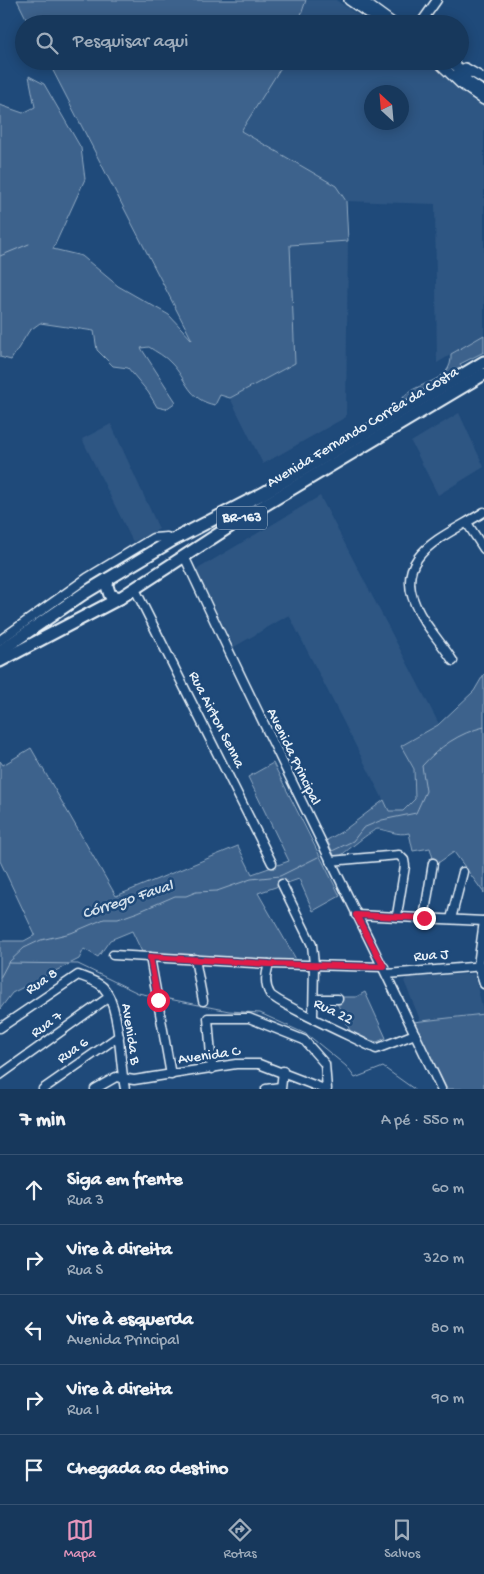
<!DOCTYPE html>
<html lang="pt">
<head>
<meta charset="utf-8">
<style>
  :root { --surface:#17385c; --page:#203f62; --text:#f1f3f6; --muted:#9eacbb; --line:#365272; --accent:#e797bd }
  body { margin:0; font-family:"Gochi Hand",sans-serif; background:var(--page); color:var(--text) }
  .compass { position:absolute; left:364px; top:85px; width:45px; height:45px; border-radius:50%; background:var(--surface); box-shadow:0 2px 12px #0003; rotate:334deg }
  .stop { position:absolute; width:15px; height:15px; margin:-11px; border:4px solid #e11d48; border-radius:50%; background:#fff }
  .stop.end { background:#e11d48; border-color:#fff; box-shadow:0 1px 5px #0008 }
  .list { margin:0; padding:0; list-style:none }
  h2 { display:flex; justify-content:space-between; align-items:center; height:65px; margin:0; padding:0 20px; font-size:21px }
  h2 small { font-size:16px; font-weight:400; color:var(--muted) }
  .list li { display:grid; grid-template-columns:32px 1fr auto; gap:15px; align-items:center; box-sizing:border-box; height:70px; padding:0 20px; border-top:1px solid var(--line) }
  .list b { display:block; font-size:19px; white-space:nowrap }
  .list p { margin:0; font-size:16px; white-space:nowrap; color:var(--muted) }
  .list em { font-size:16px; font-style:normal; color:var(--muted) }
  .icon { flex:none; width:28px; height:28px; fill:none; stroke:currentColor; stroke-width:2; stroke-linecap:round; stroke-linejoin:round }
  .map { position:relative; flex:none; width:484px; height:1089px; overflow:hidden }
  .search { position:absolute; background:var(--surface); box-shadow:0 2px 12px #0003; left:15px; right:15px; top:15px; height:55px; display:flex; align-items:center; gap:12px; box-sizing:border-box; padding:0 18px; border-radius:28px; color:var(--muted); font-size:19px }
  .sheet { height:415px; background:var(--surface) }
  nav { display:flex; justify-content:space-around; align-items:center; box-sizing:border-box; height:70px; border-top:1px solid var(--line); background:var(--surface); font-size:14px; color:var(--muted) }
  nav a { display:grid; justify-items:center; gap:2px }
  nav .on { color:var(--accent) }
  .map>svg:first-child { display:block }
</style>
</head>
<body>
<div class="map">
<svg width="484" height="1089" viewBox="0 0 484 1089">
  <rect width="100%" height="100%" fill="#1f4a7a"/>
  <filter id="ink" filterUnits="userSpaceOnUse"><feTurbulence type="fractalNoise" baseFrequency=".02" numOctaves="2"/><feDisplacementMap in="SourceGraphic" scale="10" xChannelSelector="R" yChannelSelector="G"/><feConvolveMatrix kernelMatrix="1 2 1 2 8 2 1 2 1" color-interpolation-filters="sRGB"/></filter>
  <g filter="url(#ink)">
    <g fill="#2e5683" fill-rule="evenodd">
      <path d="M 306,0 L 336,0 L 371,24 L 298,24 Z"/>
      <path d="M 285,61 L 426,61 L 484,101 L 484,335 L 437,363 L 435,204 L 346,201 L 336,186 L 241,131 ZM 372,92 L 402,92 L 402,122 L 372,122 Z"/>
      <path d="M 348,241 L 346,417 L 263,464 L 230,398 L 295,363 L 289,245 Z"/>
      <path d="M 459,413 L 484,467 L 438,495 L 411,442 Z"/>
      <path d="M 111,424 L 159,529 L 133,542 L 82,439 Z"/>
      <path d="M 320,496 L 439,724 L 402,746 L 414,769 L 415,799 L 403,811 L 389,811 L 289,615 L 234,647 L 196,570 Z"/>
      <path d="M 474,974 L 484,1014 L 421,1022 L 404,981 L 407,977 Z"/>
    </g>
    <g fill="#3c628c" stroke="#92aac2">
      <path d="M 17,0 L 306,0 L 298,24 L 29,24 Z"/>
      <path d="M 48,61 L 285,61 L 241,131 L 336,186 L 346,201 L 348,241 L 290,245 L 295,363 L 230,398 L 220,395 L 215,405 C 188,400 187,379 171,363 C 165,356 156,352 149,347 L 141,348 L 176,402 L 166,409 L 157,407 L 148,392 L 128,368 L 113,366 L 97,350 L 94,331 L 40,323 L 29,331 L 11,360 L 0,357 L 0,105 L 23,113 L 35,107 L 29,76 L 44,84 L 81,148 L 85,179 L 53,249 L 82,256 L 118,286 L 169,315 L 192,340 Z"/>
      <path d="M 484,335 L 484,352 L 460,364 L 463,368 L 411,400 L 402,399 C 415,380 453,385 451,354 Z"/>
      <path d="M 484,674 L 484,893 L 454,852 L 435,865 L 430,848 L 413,851 L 409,833 C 397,836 388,830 378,829 C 372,829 345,853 336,859 L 327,840 L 343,831 L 384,800 L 389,811 L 403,811 L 415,799 L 414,769 L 401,746 L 438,725 L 474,691 Z"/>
      <path d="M 31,748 L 116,896 L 238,846 L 252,874 L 289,861 L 248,777 L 273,763 L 340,896 L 313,911 L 299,879 L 258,893 L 297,961 L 142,952 L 132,931 L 110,940 L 98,957 L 84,949 L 79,959 L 12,993 L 0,1009 L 0,941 L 24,941 L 35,935 L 0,861 L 0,761 L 3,765 Z"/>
      <path d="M 365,992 L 386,1038 L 377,1042 L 352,1035 L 337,1003 L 341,997 L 356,997 Z"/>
      <path d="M 484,1014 L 484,1089 L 447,1089 L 413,1022 Z"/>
    </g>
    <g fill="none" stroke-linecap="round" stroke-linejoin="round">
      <g stroke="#9ab0c7" stroke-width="1">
        <path d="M 0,256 L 29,244"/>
        <path d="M 330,852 L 353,841 L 363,828 L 382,820 L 416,813 L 426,791 L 422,766 C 439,747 459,733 484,727"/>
        <path d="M 8,963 L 78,964 L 138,993 L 153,996"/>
        <path d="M 0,978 L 8,963 L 24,948 L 41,940 L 71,933 L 104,919 L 118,919 L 138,912 L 175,896 L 186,896 L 196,892 L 217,891 L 251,879 L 280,876 L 318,857"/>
        <path d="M 159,997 L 229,1011 L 260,1013 L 308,1035 L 346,1066 L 355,1078 L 383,1067 L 414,1089"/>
      </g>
      <defs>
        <g id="minor">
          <path d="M 420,24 L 437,0"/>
          <path d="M 467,523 L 484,549"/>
          <path d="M 184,556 C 267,735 357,911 441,1089"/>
          <path d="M 135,589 L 272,863"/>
          <path d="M 0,640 L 87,578 L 153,538 L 167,537 L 173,540"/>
          <path d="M 453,661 C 443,645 429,630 420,614 C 386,555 445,537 484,512"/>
          <path d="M 330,861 L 399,855 L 404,860 L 405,866 L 397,915"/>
          <path d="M 282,884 L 312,945 L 314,964 L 313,1017"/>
          <path d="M 356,915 L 484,921"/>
          <path d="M 424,918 L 433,863"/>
          <path d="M 451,919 L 463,872"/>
          <path d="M 484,921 L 478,965 L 484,984"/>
          <path d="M 113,955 L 269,964 L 384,967"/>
          <path d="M 150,957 L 171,1075"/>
          <path d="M 195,959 L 203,1001"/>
          <path d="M 269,964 C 266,974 264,984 270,994 C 276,1003 359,1040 376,1049 L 415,1034"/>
          <path d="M 387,974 L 484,966"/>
          <path d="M 314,999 L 338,999"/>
          <path d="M 0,1028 L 78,975 C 86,978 97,981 103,987 C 121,1007 119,1062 125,1089"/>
          <path d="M 212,1069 L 208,1018 L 249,1018 L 304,1040 L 325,1064 L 327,1089"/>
          <path d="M 0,1075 L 109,997"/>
          <path d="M 43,1089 L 119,1036"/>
          <path d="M 95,1089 L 116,1077 L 134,1080 L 236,1064 L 259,1064 L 324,1089"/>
          <path d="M 266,1089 L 280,1087"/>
          <path d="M 281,1089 L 283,1071"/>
        </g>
        <g id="major">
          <path d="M 349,0 L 384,24"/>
          <path d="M 361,0 L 394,24"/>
          <path d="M 437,61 L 460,83 L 484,100"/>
          <path d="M 449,61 L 467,74"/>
          <path d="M 465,68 L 484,79"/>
          <path d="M 457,74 L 484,92"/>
        </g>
        <g id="highway">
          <path d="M 108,579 L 107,586 L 110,595 L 120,598"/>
          <path d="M 0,651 L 83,594 L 173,540 L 264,493 L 484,362"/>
          <path d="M 0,661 L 120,598 L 243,518 L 484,374"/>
        </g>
      </defs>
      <use href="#minor" stroke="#e8f1f8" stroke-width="11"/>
      <use href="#major" stroke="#e8f1f8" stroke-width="12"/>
      <use href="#highway" stroke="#e8f1f8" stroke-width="15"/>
      <use href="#minor" stroke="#1f4a7a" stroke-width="8"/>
      <use href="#major" stroke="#1f4a7a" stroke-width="9"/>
      <use href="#highway" stroke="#1f4a7a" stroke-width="11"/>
    </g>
  </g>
  <g fill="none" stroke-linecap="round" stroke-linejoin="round" filter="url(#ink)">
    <path stroke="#e11d48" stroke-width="6" d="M 158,1000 L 150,957 L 269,964 L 384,967 L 356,915 L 424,918"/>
  </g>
  <g text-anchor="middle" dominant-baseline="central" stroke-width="5" stroke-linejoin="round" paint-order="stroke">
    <rect fill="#1f4a7a" stroke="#acbfd2" stroke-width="1" x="217" y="506.5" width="50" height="23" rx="4"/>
    <g font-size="14" font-weight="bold" fill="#e8f1f8">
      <text x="242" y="518">BR-163</text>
    </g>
    <g font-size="15" fill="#e8f1f8" stroke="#1f4a7a">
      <text transform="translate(363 428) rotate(-31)">Avenida Fernando Corrêa da Costa</text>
      <text transform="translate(216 720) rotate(63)">Rua Airton Senna</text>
      <text transform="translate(293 757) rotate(64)">Avenida Principal</text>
      <text transform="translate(431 956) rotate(-5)">Rua J</text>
      <text transform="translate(42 982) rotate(-34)">Rua 8</text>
      <text transform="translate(333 1012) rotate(26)">Rua 22</text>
      <text transform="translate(47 1025) rotate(-36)">Rua 7</text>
      <text transform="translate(130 1034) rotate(81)">Avenida B</text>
      <text transform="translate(73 1051) rotate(-35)">Rua 6</text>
      <text transform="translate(209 1056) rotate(-8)">Avenida C</text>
    </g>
    <g font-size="16" font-style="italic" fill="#d4e1ec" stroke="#1f4a7a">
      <text transform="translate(128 901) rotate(-18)">Córrego Faval</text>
    </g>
  </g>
</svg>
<svg class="compass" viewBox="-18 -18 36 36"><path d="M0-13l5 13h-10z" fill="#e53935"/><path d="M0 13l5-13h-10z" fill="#9eacbb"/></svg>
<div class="stop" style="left:158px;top:1000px"></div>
<div class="stop end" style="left:424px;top:918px"></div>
<div class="search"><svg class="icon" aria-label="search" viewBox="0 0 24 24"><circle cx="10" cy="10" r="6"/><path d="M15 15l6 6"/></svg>Pesquisar aqui</div>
</div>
<section class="sheet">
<h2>7 min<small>A pé · 550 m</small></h2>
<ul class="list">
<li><svg class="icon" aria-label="ahead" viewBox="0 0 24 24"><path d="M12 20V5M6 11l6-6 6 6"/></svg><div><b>Siga em frente</b><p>Rua 3</p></div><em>60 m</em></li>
<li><svg class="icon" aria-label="right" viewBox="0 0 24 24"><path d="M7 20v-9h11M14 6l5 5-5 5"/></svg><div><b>Vire à direita</b><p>Rua S</p></div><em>320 m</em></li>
<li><svg class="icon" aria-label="left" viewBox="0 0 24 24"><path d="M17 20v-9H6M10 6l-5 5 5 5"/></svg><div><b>Vire à esquerda</b><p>Avenida Principal</p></div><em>80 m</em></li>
<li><svg class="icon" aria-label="right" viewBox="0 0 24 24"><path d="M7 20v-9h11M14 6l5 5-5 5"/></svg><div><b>Vire à direita</b><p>Rua I</p></div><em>90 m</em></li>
<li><svg class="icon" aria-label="arrive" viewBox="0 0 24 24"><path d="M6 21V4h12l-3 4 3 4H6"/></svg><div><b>Chegada ao destino</b></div></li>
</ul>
</section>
<nav>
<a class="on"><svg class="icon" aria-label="map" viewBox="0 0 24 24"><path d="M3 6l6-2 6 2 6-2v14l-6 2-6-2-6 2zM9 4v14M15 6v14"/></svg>Mapa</a>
<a><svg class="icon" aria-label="directions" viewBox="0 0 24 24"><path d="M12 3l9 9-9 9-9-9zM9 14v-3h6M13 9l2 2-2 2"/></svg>Rotas</a>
<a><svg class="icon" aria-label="saved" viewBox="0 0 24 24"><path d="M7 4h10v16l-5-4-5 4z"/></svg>Salvos</a>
</nav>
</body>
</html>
